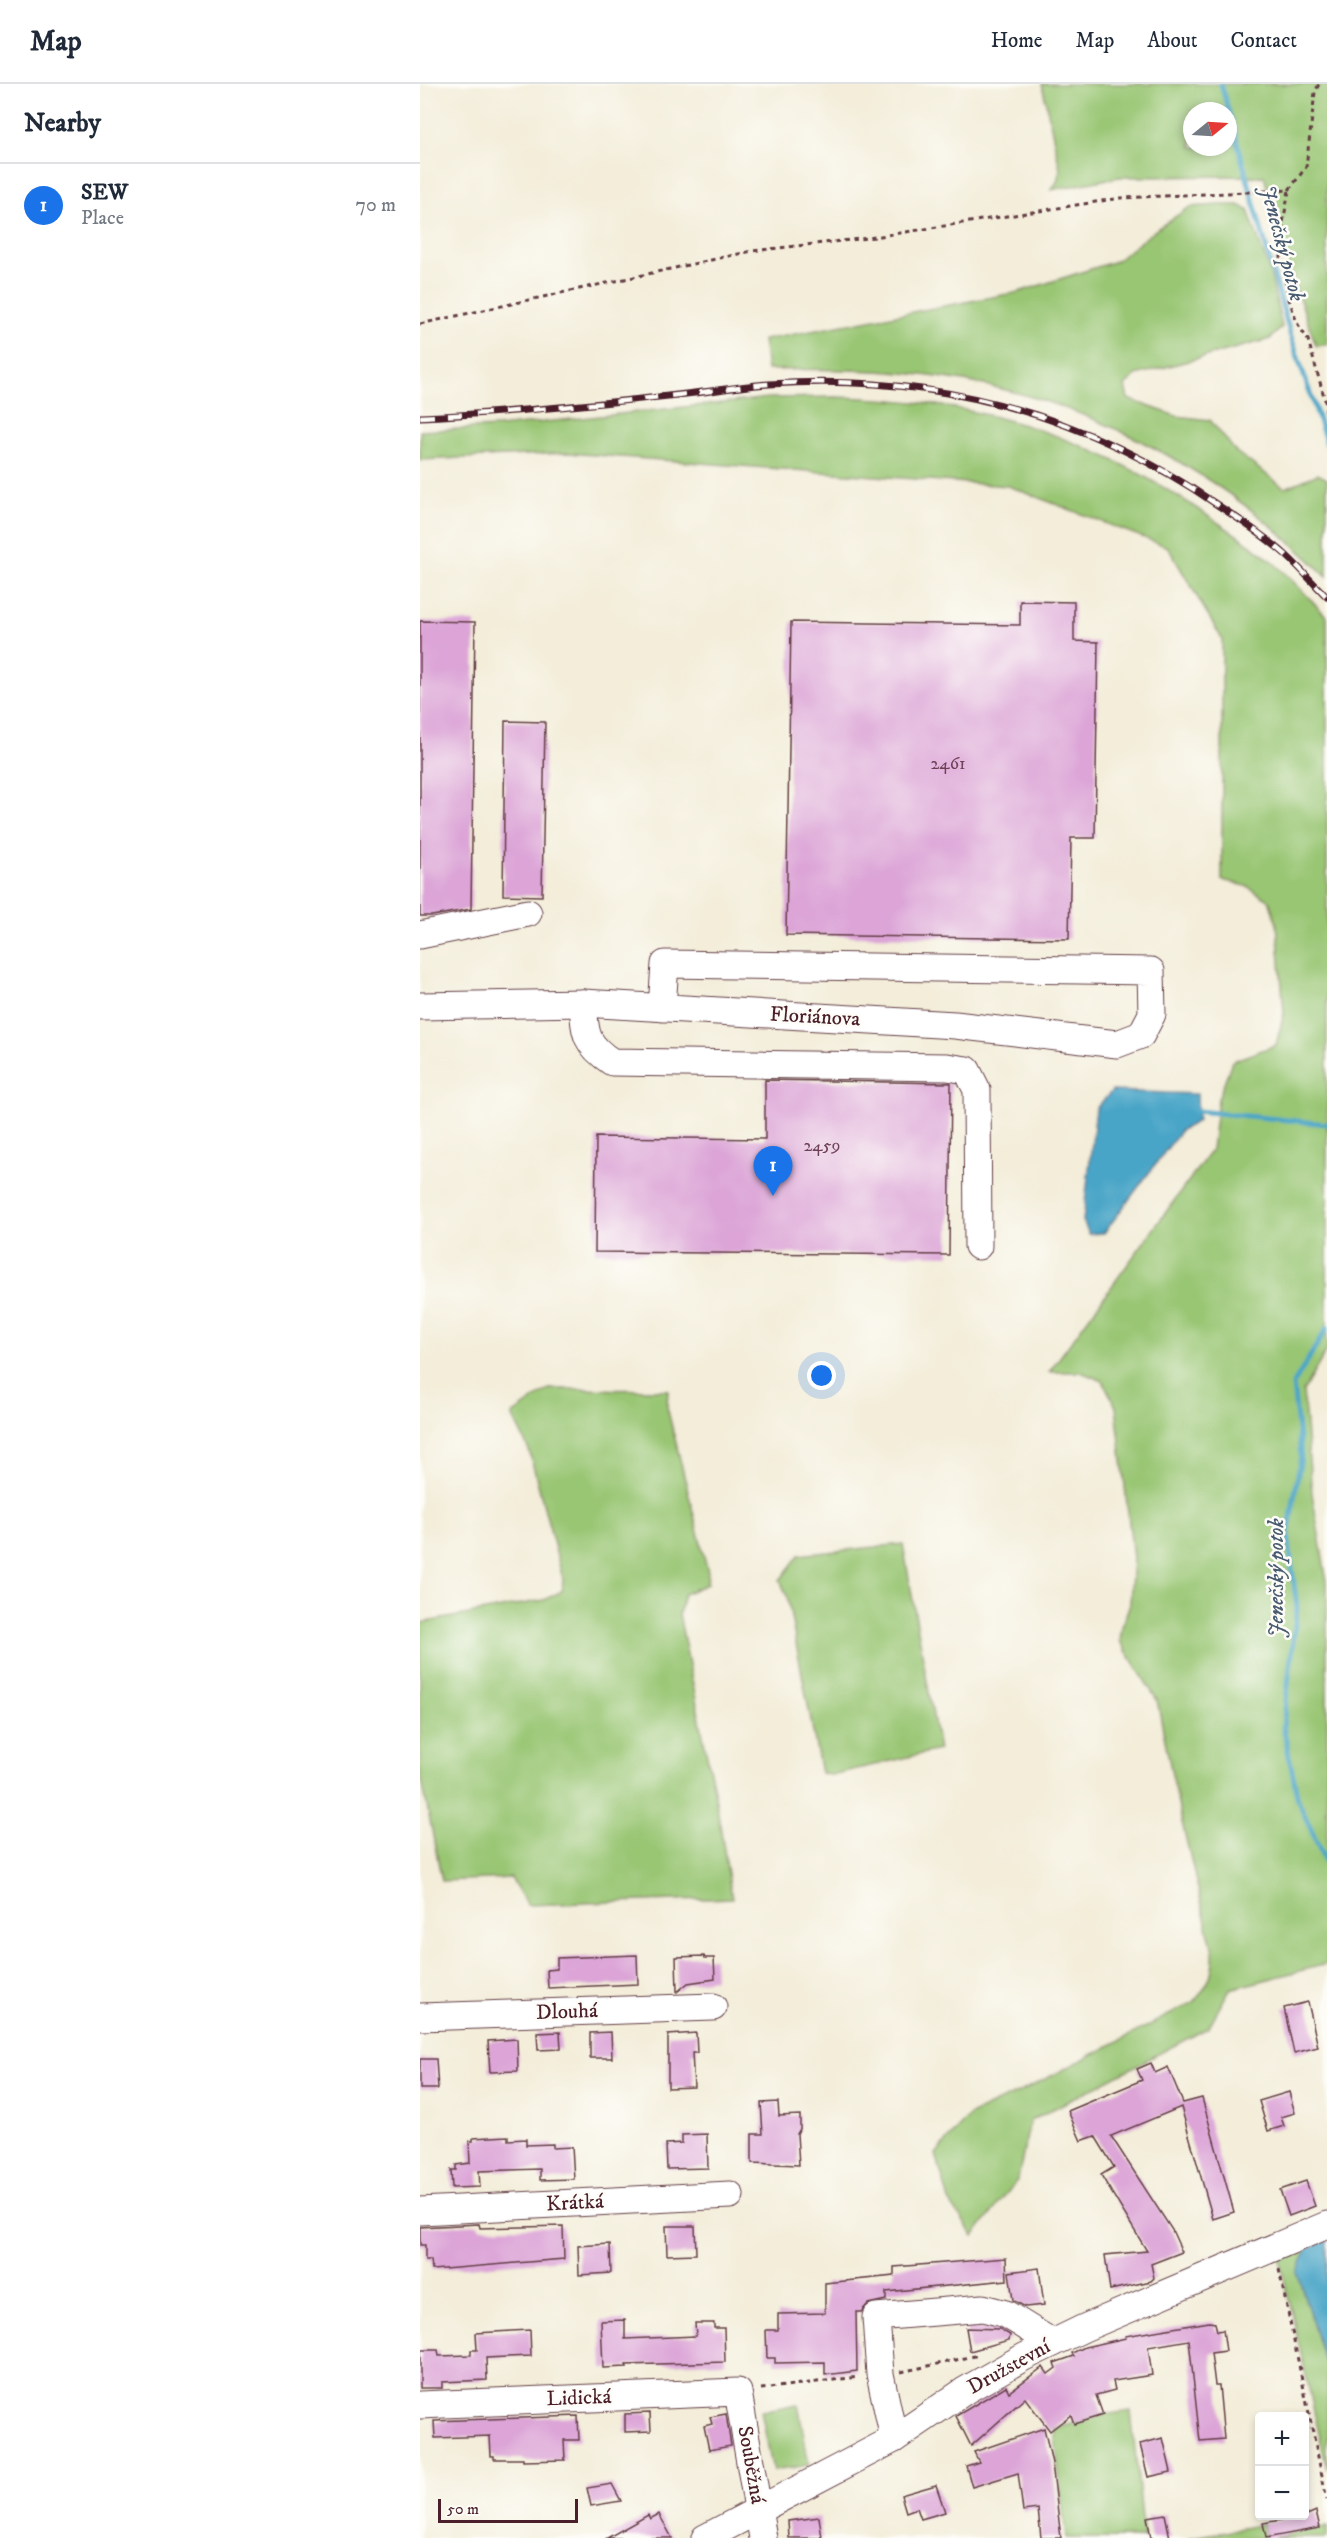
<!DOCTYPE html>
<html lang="en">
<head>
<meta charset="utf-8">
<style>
  :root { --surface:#fff; --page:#f6f6f7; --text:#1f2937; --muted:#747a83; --line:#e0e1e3; --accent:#1a73e8 }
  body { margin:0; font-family:"IM FELL DW Pica",serif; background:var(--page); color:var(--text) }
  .controls { position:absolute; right:18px; bottom:18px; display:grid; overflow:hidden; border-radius:6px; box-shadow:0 3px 9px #0003 }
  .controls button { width:54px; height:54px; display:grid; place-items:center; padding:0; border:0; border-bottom:2px solid var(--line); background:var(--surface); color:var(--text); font:30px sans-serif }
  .compass { position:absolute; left:763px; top:18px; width:54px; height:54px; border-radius:50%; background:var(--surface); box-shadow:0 3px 9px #0003; rotate:72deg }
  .scale { position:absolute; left:18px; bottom:15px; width:140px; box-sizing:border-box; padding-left:6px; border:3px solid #4a1f2b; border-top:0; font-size:16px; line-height:21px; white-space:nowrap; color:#4a1f2b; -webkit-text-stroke:4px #fdfcf7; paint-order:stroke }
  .you { position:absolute; left:402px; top:1292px; width:21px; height:21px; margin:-15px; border:4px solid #fff; border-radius:50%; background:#1a73e8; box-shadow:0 0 0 9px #1a73e833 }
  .badge { display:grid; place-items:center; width:39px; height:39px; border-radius:50%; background:var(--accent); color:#fff; font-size:20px; font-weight:700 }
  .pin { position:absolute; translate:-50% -50px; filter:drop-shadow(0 2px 3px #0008) }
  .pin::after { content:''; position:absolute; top:32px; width:21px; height:18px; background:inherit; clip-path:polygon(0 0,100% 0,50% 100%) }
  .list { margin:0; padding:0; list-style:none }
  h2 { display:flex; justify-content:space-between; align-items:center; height:78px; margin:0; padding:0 24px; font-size:26px }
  h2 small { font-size:20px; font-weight:400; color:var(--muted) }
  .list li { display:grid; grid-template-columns:39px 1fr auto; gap:18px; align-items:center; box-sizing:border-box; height:84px; padding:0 24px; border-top:2px solid var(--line) }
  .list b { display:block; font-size:22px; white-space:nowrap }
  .list p { margin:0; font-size:20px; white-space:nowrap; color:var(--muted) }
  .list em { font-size:20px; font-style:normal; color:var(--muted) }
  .map { position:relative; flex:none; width:907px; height:2454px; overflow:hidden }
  header { display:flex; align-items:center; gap:36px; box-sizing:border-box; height:84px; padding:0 30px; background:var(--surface); border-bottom:2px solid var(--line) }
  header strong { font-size:28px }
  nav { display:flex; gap:33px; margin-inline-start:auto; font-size:21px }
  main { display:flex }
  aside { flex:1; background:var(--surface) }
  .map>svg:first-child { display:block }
</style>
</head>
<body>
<header>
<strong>Map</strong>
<nav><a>Home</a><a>Map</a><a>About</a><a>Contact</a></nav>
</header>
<main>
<aside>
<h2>Nearby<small></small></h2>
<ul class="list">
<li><span class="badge">1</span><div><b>SEW</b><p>Place</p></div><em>70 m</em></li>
</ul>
</aside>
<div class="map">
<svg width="907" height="2454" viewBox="0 0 907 2454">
  <rect width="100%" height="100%" fill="#fdfcf7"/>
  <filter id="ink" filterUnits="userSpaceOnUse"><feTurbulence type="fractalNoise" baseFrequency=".0167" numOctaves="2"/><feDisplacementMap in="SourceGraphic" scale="12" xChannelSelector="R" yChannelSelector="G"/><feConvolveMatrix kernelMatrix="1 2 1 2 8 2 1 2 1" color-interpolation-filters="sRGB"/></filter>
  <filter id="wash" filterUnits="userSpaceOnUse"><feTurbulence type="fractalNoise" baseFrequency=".008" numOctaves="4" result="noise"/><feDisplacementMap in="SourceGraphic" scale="24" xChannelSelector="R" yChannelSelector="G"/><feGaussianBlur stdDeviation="1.35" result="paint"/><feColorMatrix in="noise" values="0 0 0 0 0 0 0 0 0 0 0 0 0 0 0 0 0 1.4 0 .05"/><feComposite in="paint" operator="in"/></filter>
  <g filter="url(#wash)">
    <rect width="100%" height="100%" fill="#f3edd9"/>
    <g fill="#99c673" stroke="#72724f" stroke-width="1.5" fill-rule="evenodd">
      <path d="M 622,0 L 907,0 L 907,260 L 896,262 L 869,184 L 844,92 L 699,93 L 631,106 L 637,98 L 640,85 ZM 772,27 L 808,27 L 808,63 L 772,63 Z"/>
      <path d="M 799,121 L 819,121 L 828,126 L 850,188 L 862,243 L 850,255 L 716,291 L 705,302 L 708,315 L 756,332 L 790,336 L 816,368 L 865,404 L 898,390 L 907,395 L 907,493 C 807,391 667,314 525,294 C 465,285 407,285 347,286 L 343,256 L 599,208 L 696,177 L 738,144 L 770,123 Z"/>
      <path d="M 414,313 C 450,314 487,316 523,322 C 623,338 715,380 797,438 C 817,451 838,465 856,481 C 874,497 891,516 907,533 L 907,1266 L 883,1307 L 892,1409 L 907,1499 L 907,1880 L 810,1905 L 788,1944 L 610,2037 L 598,2095 L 554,2152 L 529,2117 L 516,2070 L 550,2031 L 606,2005 L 774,1918 C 789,1900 794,1890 793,1867 L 760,1730 L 737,1616 L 700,1557 L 702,1543 L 710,1519 L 713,1474 L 696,1323 L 683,1297 L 661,1288 L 629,1288 L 792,1065 L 798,1015 L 812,977 L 856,961 L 864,929 L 857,840 L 849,816 L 826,802 L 802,796 L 802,555 L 748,463 L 588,402 L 148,369 L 0,376 L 0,347 L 78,343 L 349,314 Z"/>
      <path d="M 129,1305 L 248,1306 L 247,1323 L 288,1488 L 287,1500 L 264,1510 L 259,1530 L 296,1717 L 312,1814 L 107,1821 L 91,1794 L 22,1797 L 0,1687 L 0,1539 L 124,1516 L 142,1507 L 143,1495 L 109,1366 L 92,1331 Z"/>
      <path d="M 483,1460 L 519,1666 L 411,1691 L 401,1689 L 367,1512 L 360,1496 L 379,1471 Z"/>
      <path d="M 888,2164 L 877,2188 L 907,2286 L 907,2385 L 859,2172 Z"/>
      <path d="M 378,2320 L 389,2381 L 353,2387 L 341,2327 Z"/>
      <path d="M 711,2327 L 724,2454 L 646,2454 L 634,2345 L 683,2331 Z"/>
      <path d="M 843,2439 L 846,2454 L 768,2454 L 833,2442 Z"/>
      <path d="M 907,2442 L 907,2454 L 853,2454 L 900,2444 Z"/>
    </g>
    <g fill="#48a5c7" stroke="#496279" stroke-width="1.5">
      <path d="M 692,1007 L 777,1010 L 778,1037 L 761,1046 L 684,1149 L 669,1150 L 663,1137 L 676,1024 Z"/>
      <path d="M 907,2156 L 907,2286 L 877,2188 L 888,2164 Z"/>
    </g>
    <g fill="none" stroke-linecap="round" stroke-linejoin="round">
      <g stroke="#48a5c7" stroke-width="5">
        <path d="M 801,0 L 871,253 L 907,360"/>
        <path d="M 777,1027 L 907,1040"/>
        <path d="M 907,1244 L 873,1301 L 881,1372 L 868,1451 L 877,1524 L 863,1642 L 878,1716 L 907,1782"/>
      </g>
    </g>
    <g id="blocks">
      <g fill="#dca4d7">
        <path d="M 600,517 L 654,518 L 654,557 L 678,558 L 675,754 L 651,754 L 649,855 L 366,851 L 371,538 L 600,541 Z"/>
        <path d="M 0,537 L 55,538 L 51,825 L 12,832 L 0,832 Z"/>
        <path d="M 85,637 L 125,638 L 122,812 L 83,811 Z"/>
        <path d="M 345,996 L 531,999 L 529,1171 L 175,1168 L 176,1053 L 345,1055 Z"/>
        <path d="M 217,1871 L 218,1900 L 128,1904 L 127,1886 L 137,1885 L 137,1874 Z"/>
        <path d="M 284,1872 L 285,1874 L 294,1874 L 295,1895 L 268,1899 L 257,1908 L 256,1873 Z"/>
        <path d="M 888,1918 L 898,1963 L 874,1969 L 864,1924 Z"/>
        <path d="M 140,1948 L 141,1965 L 118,1966 L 117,1949 Z"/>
        <path d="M 191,1948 L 192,1974 L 170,1974 L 170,1949 Z"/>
        <path d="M 276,1949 L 277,1969 L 272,1969 L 274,2003 L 248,2004 L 248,1951 Z"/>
        <path d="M 97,1955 L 98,1987 L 70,1988 L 68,1957 Z"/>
        <path d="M 0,1975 L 16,1975 L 18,2005 L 0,2005 Z"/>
        <path d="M 731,1979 L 735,1989 L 748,1983 L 763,2019 L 782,2014 L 814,2128 L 793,2135 L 761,2023 L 691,2052 L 752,2146 L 762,2168 L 731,2180 L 734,2194 L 731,2197 L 690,2206 L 685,2171 L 727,2167 L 681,2091 L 694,2083 L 675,2052 L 661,2057 L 648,2027 L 722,1996 L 717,1985 Z"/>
        <path d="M 869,2008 L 875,2029 L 861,2033 L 864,2042 L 848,2047 L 839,2017 Z"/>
        <path d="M 358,2018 L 359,2032 L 380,2031 L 380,2045 L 377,2050 L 379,2081 L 332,2079 L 332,2050 L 343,2050 L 341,2019 Z"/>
        <path d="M 287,2050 L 288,2084 L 247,2085 L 246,2060 L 262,2059 L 262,2051 Z"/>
        <path d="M 88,2052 L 88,2056 L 106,2055 L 106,2061 L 133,2060 L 133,2064 L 152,2063 L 154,2095 L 120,2096 L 120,2085 L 59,2087 L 60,2103 L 32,2104 L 31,2086 L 36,2086 L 36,2081 L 50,2079 L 49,2057 L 53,2057 L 53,2054 Z"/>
        <path d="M 886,2097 L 895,2122 L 869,2132 L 860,2106 Z"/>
        <path d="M 59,2140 L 60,2144 L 143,2142 L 144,2175 L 12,2186 L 11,2176 L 5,2176 L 5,2161 L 0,2161 L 0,2143 Z"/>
        <path d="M 246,2142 L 275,2142 L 276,2170 L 247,2171 Z"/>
        <path d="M 190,2160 L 191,2189 L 159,2191 L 158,2162 Z"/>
        <path d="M 586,2174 L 587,2196 L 466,2208 L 466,2216 L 448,2220 L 441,2228 L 436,2228 L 437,2287 L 405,2291 L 405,2278 L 355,2279 L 355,2274 L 347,2274 L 346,2246 L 358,2246 L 358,2230 L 405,2229 L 405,2199 L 474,2192 L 474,2183 Z"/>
        <path d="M 619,2184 L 624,2221 L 605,2223 L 593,2216 L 589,2188 Z"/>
        <path d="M 205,2236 L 205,2255 L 276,2252 L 275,2239 L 294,2239 L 294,2244 L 304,2244 L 305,2278 L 206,2281 L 207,2283 L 183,2284 L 181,2237 Z"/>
        <path d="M 789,2238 L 795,2239 L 797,2247 L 803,2246 L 806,2267 L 791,2269 L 795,2301 L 799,2301 L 804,2355 L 780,2357 L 769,2256 L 728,2263 L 732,2291 L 693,2297 L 695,2306 L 676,2311 L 683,2331 L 654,2340 L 651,2331 L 630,2347 L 605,2314 L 551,2362 L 536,2332 L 586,2302 L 589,2308 L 623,2283 L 628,2290 L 636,2284 L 634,2279 L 654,2272 L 652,2269 L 665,2263 L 706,2254 L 705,2252 Z"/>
        <path d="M 546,2244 L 580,2245 L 590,2251 L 589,2256 L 550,2267 Z"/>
        <path d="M 110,2246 L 111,2272 L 66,2274 L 67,2296 L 22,2298 L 22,2304 L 0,2304 L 0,2266 L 18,2266 L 19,2272 L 51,2271 L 51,2266 L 57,2266 L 56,2249 Z"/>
        <path d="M 230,2329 L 231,2347 L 205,2348 L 205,2330 Z"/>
        <path d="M 306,2330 L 311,2362 L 289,2366 L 284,2342 L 292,2340 L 290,2333 Z"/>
        <path d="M 158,2332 L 159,2356 L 144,2356 L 145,2376 L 103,2377 L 103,2375 L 74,2375 L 74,2372 L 71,2372 L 70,2352 L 15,2354 L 14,2337 Z"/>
        <path d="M 624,2344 L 632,2379 L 641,2454 L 621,2454 L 618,2425 L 603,2427 L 598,2389 L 552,2403 L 546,2382 L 559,2378 L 554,2368 Z"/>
        <path d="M 743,2354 L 751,2388 L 728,2393 L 720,2360 Z"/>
        <path d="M 192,2400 L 201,2417 L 171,2422 L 167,2404 Z"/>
        <path d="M 516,2401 L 525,2428 L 501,2435 L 497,2424 L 486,2428 L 481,2411 Z"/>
        <path d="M 896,2427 L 900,2444 L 846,2454 L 843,2439 L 885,2432 Z"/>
        <path d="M 239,2430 L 252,2454 L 187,2454 L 228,2431 L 230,2435 Z"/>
        <path d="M 745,2430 L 750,2454 L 731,2454 L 727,2433 Z"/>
        <path d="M 399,2433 L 402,2454 L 369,2454 L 368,2437 Z"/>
      </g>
    </g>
  </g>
  <g filter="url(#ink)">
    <use href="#blocks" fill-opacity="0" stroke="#633e45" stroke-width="1.5"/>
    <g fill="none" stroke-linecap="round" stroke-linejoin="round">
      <defs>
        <g id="minor">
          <path d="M 0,851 L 108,829"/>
          <path d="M 163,919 C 165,950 165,960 192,978 L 527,983 L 547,986 L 557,1006 L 558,1162"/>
          <path d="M 0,922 L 163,919 L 535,941 L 697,960 L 721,951 L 732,930 L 731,887 L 245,880 L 242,924"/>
          <path d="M 0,1933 L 293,1923"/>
          <path d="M 0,2127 L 310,2111"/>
          <path d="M 0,2321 L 318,2308 L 343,2454"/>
          <path d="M 474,2355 L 460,2290 L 456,2233 L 563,2224 L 586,2230 L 633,2259"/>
          <path d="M 285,2454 L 474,2355 L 546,2306 L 604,2273 L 664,2244 L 907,2141"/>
        </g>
      </defs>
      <use href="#minor" stroke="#633e45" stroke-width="29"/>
      <g stroke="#633e45" stroke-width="3" stroke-dasharray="4.5 4.5" stroke-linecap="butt">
        <path d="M 869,106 L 886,83 L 895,8 L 899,0"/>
        <path d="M 0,240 L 332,167 L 448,154 L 701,114 L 869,106 L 863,139 L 861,173 L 868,212 L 877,239 L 888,256 L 905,316 L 907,338"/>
        <path d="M 859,2185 L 907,2416"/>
        <path d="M 481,2288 L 559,2271"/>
        <path d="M 341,2305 L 438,2293"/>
      </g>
      <use href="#minor" stroke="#fff" stroke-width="27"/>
      <defs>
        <path id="rail" d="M 0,333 C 89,329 178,320 266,310 C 294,307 321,302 349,300 C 513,289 663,328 799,422 C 822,437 846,453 866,471 C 880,484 893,499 907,513"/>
      </defs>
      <use href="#rail" stroke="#4a1f2b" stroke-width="7"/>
      <use href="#rail" stroke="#fdfcf7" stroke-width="4.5" stroke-dasharray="14" stroke-linecap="butt"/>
    </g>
  </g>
  <g text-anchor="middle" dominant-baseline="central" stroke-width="5" stroke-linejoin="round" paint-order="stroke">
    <g font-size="18" fill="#6e4056">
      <text x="528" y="680">2461</text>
      <text x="402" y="1062">2459</text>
    </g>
    <g font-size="21" fill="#4a1f2b" stroke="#fdfcf7">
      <text transform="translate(395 933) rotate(3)">Floriánova</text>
      <text transform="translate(147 1928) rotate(-2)">Dlouhá</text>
      <text transform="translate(155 2119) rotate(-3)">Krátká</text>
      <text transform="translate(589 2283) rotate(-29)">Družstevní</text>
      <text transform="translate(159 2314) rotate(-2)">Lidická</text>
      <text transform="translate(331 2381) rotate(80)">Souběžná</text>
    </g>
    <g font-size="22" font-style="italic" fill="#495b71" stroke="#fdfcf7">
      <text transform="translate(862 159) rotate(75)">Jenečský potok</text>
      <text transform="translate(856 1494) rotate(-90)">Jenečský potok</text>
    </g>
  </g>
</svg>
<div class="controls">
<button>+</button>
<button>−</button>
</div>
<svg class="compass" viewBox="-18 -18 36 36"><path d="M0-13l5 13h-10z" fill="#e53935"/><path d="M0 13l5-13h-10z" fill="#747a83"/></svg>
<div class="scale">50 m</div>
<div class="you"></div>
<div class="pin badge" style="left:353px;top:1112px">1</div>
</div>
</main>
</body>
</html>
